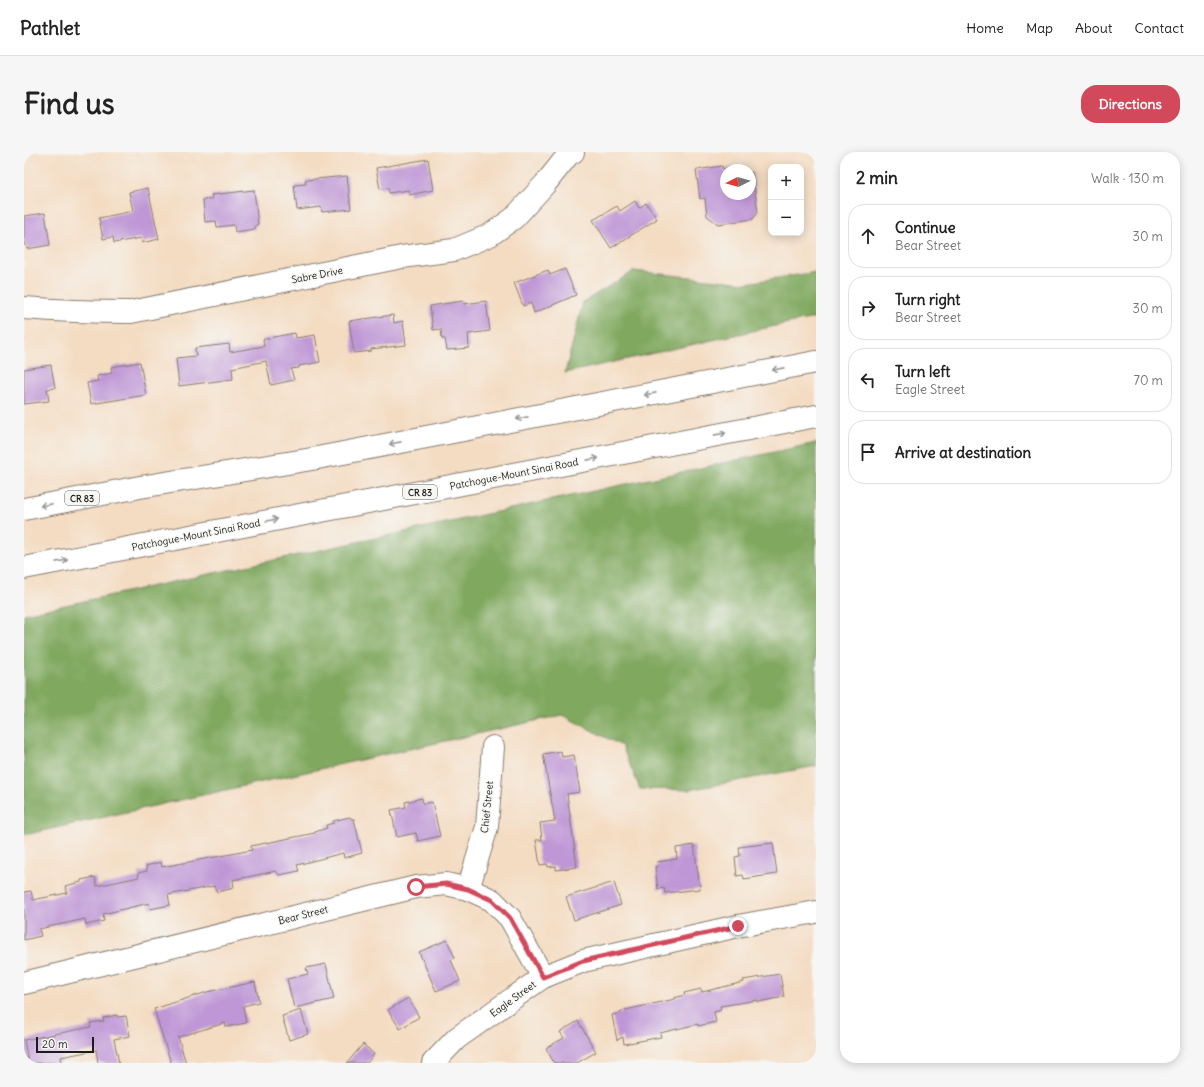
<!DOCTYPE html>
<html lang="en">
<head>
<meta charset="utf-8">
<style>
  :root { --surface:#fff; --page:#f6f6f6; --text:#222; --muted:#767676; --line:#e0e0e0; --accent:#d1495b }
  body { margin:0; font-family:Delius,sans-serif; background:var(--page); color:var(--text) }
  .controls { position:absolute; right:12px; top:12px; display:grid; overflow:hidden; border-radius:8px; box-shadow:0 2px 10px #0003 }
  .controls button { width:36px; height:36px; display:grid; place-items:center; padding:0; border:0; border-bottom:1px solid var(--line); background:var(--surface); color:var(--text); font:20px sans-serif }
  .compass { position:absolute; left:696px; top:12px; width:36px; height:36px; border-radius:50%; background:var(--surface); box-shadow:0 2px 10px #0003; rotate:264deg }
  .scale { position:absolute; left:12px; bottom:10px; width:58px; box-sizing:border-box; padding-left:4px; border:2px solid #1c1c1c; border-top:0; font-size:11px; line-height:14px; white-space:nowrap; color:#1c1c1c; -webkit-text-stroke:3px #f6f6f2; paint-order:stroke }
  .stop { position:absolute; width:12px; height:12px; margin:-9px; border:3px solid #d1495b; border-radius:50%; background:#fff }
  .stop.end { background:#d1495b; border-color:#fff; box-shadow:0 1px 4px #0008 }
  .list { margin:0; padding:0; list-style:none }
  h2 { display:flex; justify-content:space-between; align-items:center; height:52px; margin:0; padding:0 16px; font-size:17px }
  h2 small { font-size:13px; font-weight:400; color:var(--muted) }
  .list li { display:grid; grid-template-columns:26px 1fr auto; gap:12px; align-items:center; box-sizing:border-box; height:64px; margin:0 8px 8px; padding:0 8px; border:1px solid var(--line); border-radius:16px }
  .list b { display:block; font-size:15px; white-space:nowrap }
  .list p { margin:0; font-size:13px; white-space:nowrap; color:var(--muted) }
  .list em { font-size:13px; font-style:normal; color:var(--muted) }
  .icon { flex:none; width:22px; height:22px; fill:none; stroke:currentColor; stroke-width:2; stroke-linecap:round; stroke-linejoin:round }
  .map { position:relative; flex:none; width:792px; height:911px; overflow:hidden; border-radius:16px }
  header { display:flex; align-items:center; gap:24px; box-sizing:border-box; height:56px; padding:0 20px; background:var(--surface); border-bottom:1px solid var(--line) }
  header strong { font-size:19px }
  nav { display:flex; gap:22px; margin-inline-start:auto; font-size:14px }
  .intro { display:flex; align-items:center; justify-content:space-between; box-sizing:border-box; height:96px; padding:0 24px }
  h1 { margin:0; font-size:28px }
  .button { padding:10px 18px; border-radius:16px; background:var(--accent); color:#fff; font-size:14px; font-weight:700 }
  main { display:flex; gap:24px; padding:0 24px }
  aside { flex:1; background:var(--surface); border-radius:16px; box-shadow:0 2px 10px #0003 }
  .map>svg:first-child { display:block }
</style>
</head>
<body>
<header>
<strong>Pathlet</strong>
<nav><a>Home</a><a>Map</a><a>About</a><a>Contact</a></nav>
</header>
<div class="intro"><h1>Find us</h1><a class="button">Directions</a></div>
<main>
<div class="map">
<svg width="792" height="911" viewBox="0 0 792 911">
  <rect width="100%" height="100%" fill="#f6f6f2"/>
  <filter id="ink" filterUnits="userSpaceOnUse"><feTurbulence type="fractalNoise" baseFrequency=".025" numOctaves="2"/><feDisplacementMap in="SourceGraphic" scale="8" xChannelSelector="R" yChannelSelector="G"/><feConvolveMatrix kernelMatrix="1 2 1 2 8 2 1 2 1" color-interpolation-filters="sRGB"/></filter>
  <filter id="wash" filterUnits="userSpaceOnUse"><feTurbulence type="fractalNoise" baseFrequency=".012" numOctaves="4" result="noise"/><feDisplacementMap in="SourceGraphic" scale="16" xChannelSelector="R" yChannelSelector="G"/><feGaussianBlur stdDeviation="0.9" result="paint"/><feColorMatrix in="noise" values="0 0 0 0 0 0 0 0 0 0 0 0 0 0 0 0 0 1.4 0 .05"/><feComposite in="paint" operator="in"/></filter>
  <g filter="url(#wash)">
    <rect width="100%" height="100%" fill="#f4dcc2"/>
    <g fill="#80a85f" stroke="#4e623e">
      <path d="M 610,119 L 722,131 L 792,120 L 792,166 L 769,170 L 541,221 L 559,150 Z"/>
      <path d="M 792,291 L 792,614 L 665,638 L 616,637 L 598,594 L 538,563 L 0,683 L 0,462 Z"/>
    </g>
    <g id="blocks">
      <g fill="#bf97d6">
        <path d="M 404,7 L 409,38 L 385,43 L 384,38 L 365,41 L 364,36 L 356,37 L 352,16 Z"/>
        <path d="M 698,14 L 699,17 L 718,15 L 718,18 L 702,18 L 702,42 L 726,42 L 726,21 L 728,20 L 734,60 L 729,67 L 694,72 L 683,64 L 681,46 L 676,47 L 672,18 Z"/>
        <path d="M 323,24 L 327,57 L 298,60 L 297,55 L 273,58 L 270,33 L 282,32 L 281,28 Z"/>
        <path d="M 124,36 L 135,87 L 118,91 L 117,86 L 90,91 L 89,85 L 79,87 L 75,66 L 109,59 L 105,40 Z"/>
        <path d="M 230,38 L 234,72 L 231,74 L 231,77 L 211,80 L 210,73 L 193,75 L 192,69 L 181,70 L 179,48 L 188,47 L 187,43 Z"/>
        <path d="M 611,49 L 615,56 L 622,51 L 633,67 L 587,96 L 569,68 L 593,54 L 596,59 Z"/>
        <path d="M 21,61 L 26,93 L 3,97 L 2,93 L 0,93 L 0,64 Z"/>
        <path d="M 541,117 L 552,143 L 510,161 L 507,151 L 499,154 L 490,131 L 524,118 L 526,123 Z"/>
        <path d="M 439,149 L 440,152 L 462,149 L 466,179 L 444,182 L 445,196 L 423,198 L 421,187 L 418,187 L 417,177 L 409,178 L 406,154 Z"/>
        <path d="M 369,163 L 370,171 L 379,169 L 382,193 L 347,197 L 347,199 L 330,201 L 325,169 Z"/>
        <path d="M 271,181 L 272,186 L 291,183 L 296,210 L 275,214 L 275,216 L 267,217 L 270,228 L 247,233 L 242,209 L 208,216 L 209,227 L 155,234 L 152,206 L 172,204 L 171,196 L 205,192 L 206,200 L 240,194 L 239,187 Z"/>
        <path d="M 116,210 L 122,243 L 67,252 L 63,231 L 74,229 L 73,224 L 88,221 L 87,215 Z"/>
        <path d="M 27,213 L 31,236 L 23,237 L 25,249 L 0,252 L 0,217 Z"/>
        <path d="M 537,599 L 538,605 L 550,603 L 556,640 L 543,642 L 553,715 L 532,718 L 532,714 L 524,715 L 523,712 L 516,713 L 512,688 L 518,688 L 516,671 L 531,669 L 519,602 Z"/>
        <path d="M 398,646 L 399,652 L 408,650 L 416,684 L 394,689 L 392,681 L 373,685 L 367,658 L 382,655 L 381,650 Z"/>
        <path d="M 326,665 L 327,667 L 330,667 L 338,701 L 320,706 L 319,701 L 273,713 L 275,719 L 255,723 L 252,719 L 209,728 L 210,736 L 193,740 L 190,734 L 144,743 L 146,753 L 126,757 L 125,751 L 79,762 L 80,769 L 62,773 L 61,767 L 15,777 L 17,784 L 0,788 L 0,740 L 7,739 L 9,748 L 43,741 L 41,734 L 57,730 L 57,728 L 71,725 L 73,734 L 115,725 L 114,721 L 123,719 L 122,714 L 137,710 L 138,715 L 228,698 L 227,694 L 291,681 L 291,680 L 303,676 L 302,673 L 310,671 L 309,669 Z"/>
        <path d="M 749,691 L 753,722 L 720,727 L 719,723 L 713,724 L 711,705 L 716,704 L 715,695 Z"/>
        <path d="M 670,693 L 676,737 L 641,741 L 640,736 L 634,737 L 631,715 L 634,714 L 633,710 L 653,707 L 652,696 Z"/>
        <path d="M 590,730 L 597,753 L 550,768 L 542,745 Z"/>
        <path d="M 423,788 L 431,806 L 427,808 L 436,829 L 412,839 L 395,800 Z"/>
        <path d="M 302,812 L 310,847 L 270,856 L 263,827 L 284,822 L 282,816 Z"/>
        <path d="M 756,822 L 760,845 L 734,850 L 734,848 L 696,854 L 697,858 L 690,860 L 692,870 L 674,874 L 674,872 L 636,881 L 637,885 L 600,892 L 599,885 L 593,888 L 588,863 L 597,861 L 597,859 L 651,847 L 650,846 L 661,843 L 660,841 L 677,837 L 678,840 L 720,830 L 719,828 Z"/>
        <path d="M 231,830 L 235,850 L 219,854 L 222,871 L 202,875 L 201,871 L 154,885 L 162,911 L 147,911 L 130,857 L 183,840 Z"/>
        <path d="M 384,846 L 395,865 L 376,877 L 364,858 Z"/>
        <path d="M 277,858 L 284,882 L 265,888 L 258,864 Z"/>
        <path d="M 93,863 L 93,865 L 102,864 L 106,884 L 90,887 L 95,911 L 74,911 L 72,898 L 37,905 L 38,911 L 4,911 L 0,888 L 67,875 L 66,871 L 80,869 L 79,866 Z"/>
        <path d="M 554,869 L 572,900 L 553,911 L 530,911 L 522,896 L 540,886 L 536,880 Z"/>
        <path d="M 339,892 L 350,902 L 343,911 L 323,911 Z"/>
      </g>
    </g>
  </g>
  <g filter="url(#ink)">
    <use href="#blocks" fill-opacity="0" stroke="#887c6f" stroke-width="1"/>
    <g fill="none" stroke-linecap="round" stroke-linejoin="round">
      <defs>
        <g id="minor">
          <path d="M 0,156 C 36,159 71,160 107,160 L 378,105 L 430,98 L 466,83 L 490,66 L 521,32 L 545,2 L 549,0"/>
          <path d="M 444,737 L 463,675 L 469,595"/>
          <path d="M 0,831 L 392,735 L 422,732 L 444,737 L 468,748 L 486,766 L 519,825"/>
          <path d="M 409,911 L 433,886 L 519,825 L 559,809 L 714,774 L 792,760"/>
        </g>
        <g id="trunk">
          <path d="M 0,357 L 116,335 L 288,307 L 792,210"/>
          <path d="M 0,416 L 792,264"/>
        </g>
      </defs>
      <use href="#minor" stroke="#887c6f" stroke-width="24"/>
      <use href="#trunk" stroke="#887c6f" stroke-width="24"/>
      <use href="#minor" stroke="#fff" stroke-width="22"/>
      <use href="#trunk" stroke="#fff" stroke-width="22"/>
    </g>
    <defs><path id="oneway-shaft" d="M-6 0H5M1.5-3L5.5 0L1.5 3" fill="none" stroke-width="1.6" stroke-linecap="round" stroke-linejoin="round"/></defs>
    <g stroke="#999">
      <use href="#oneway-shaft" transform="translate(754 217) rotate(169)"/>
      <use href="#oneway-shaft" transform="translate(626 242) rotate(169)"/>
      <use href="#oneway-shaft" transform="translate(498 266) rotate(169)"/>
      <use href="#oneway-shaft" transform="translate(696 282) rotate(-11)"/>
      <use href="#oneway-shaft" transform="translate(371 291) rotate(169)"/>
      <use href="#oneway-shaft" transform="translate(569 307) rotate(-11)"/>
      <use href="#oneway-shaft" transform="translate(22 353) rotate(169)"/>
      <use href="#oneway-shaft" transform="translate(248 368) rotate(-11)"/>
      <use href="#oneway-shaft" transform="translate(38 409) rotate(-11)"/>
    </g>
  </g>
  <g fill="none" stroke-linecap="round" stroke-linejoin="round" filter="url(#ink)">
    <path stroke="#d1495b" stroke-width="5" d="M 392,735 L 422,732 L 444,737 L 468,748 L 486,766 L 519,825 L 559,809 L 714,774"/>
  </g>
  <g text-anchor="middle" dominant-baseline="central" stroke-width="3" stroke-linejoin="round" paint-order="stroke">
    <g fill="#f6f6f2" stroke="#5d5d5c" stroke-width="1">
      <rect x="379" y="333" width="34" height="14" rx="3"/>
      <rect x="41" y="339" width="34" height="14" rx="3"/>
    </g>
    <g font-size="9" font-weight="bold" fill="#1c1c1c">
      <text x="396" y="340">CR 83</text>
      <text x="58" y="346">CR 83</text>
    </g>
    <g font-size="10" fill="#1c1c1c" stroke="#f6f6f2">
      <text transform="translate(293 123) rotate(-11)">Sabre Drive</text>
      <text transform="translate(490 322) rotate(-11)">Patchogue-Mount Sinai Road</text>
      <text transform="translate(172 383) rotate(-11)">Patchogue-Mount Sinai Road</text>
      <text transform="translate(463 655) rotate(-84)">Chief Street</text>
      <text transform="translate(279 763) rotate(-14)">Bear Street</text>
      <text transform="translate(489 847) rotate(-36)">Eagle Street</text>
    </g>
  </g>
</svg>
<div class="controls">
<button>+</button>
<button>−</button>
</div>
<svg class="compass" viewBox="-18 -18 36 36"><path d="M0-13l5 13h-10z" fill="#e53935"/><path d="M0 13l5-13h-10z" fill="#767676"/></svg>
<div class="scale">20 m</div>
<div class="stop" style="left:392px;top:735px"></div>
<div class="stop end" style="left:714px;top:774px"></div>
</div>
<aside>
<h2>2 min<small>Walk · 130 m</small></h2>
<ul class="list">
<li><svg class="icon" aria-label="ahead" viewBox="0 0 24 24"><path d="M12 20V5M6 11l6-6 6 6"/></svg><div><b>Continue</b><p>Bear Street</p></div><em>30 m</em></li>
<li><svg class="icon" aria-label="right" viewBox="0 0 24 24"><path d="M7 20v-9h11M14 6l5 5-5 5"/></svg><div><b>Turn right</b><p>Bear Street</p></div><em>30 m</em></li>
<li><svg class="icon" aria-label="left" viewBox="0 0 24 24"><path d="M17 20v-9H6M10 6l-5 5 5 5"/></svg><div><b>Turn left</b><p>Eagle Street</p></div><em>70 m</em></li>
<li><svg class="icon" aria-label="arrive" viewBox="0 0 24 24"><path d="M6 21V4h12l-3 4 3 4H6"/></svg><div><b>Arrive at destination</b></div></li>
</ul>
</aside>
</main>
</body>
</html>
